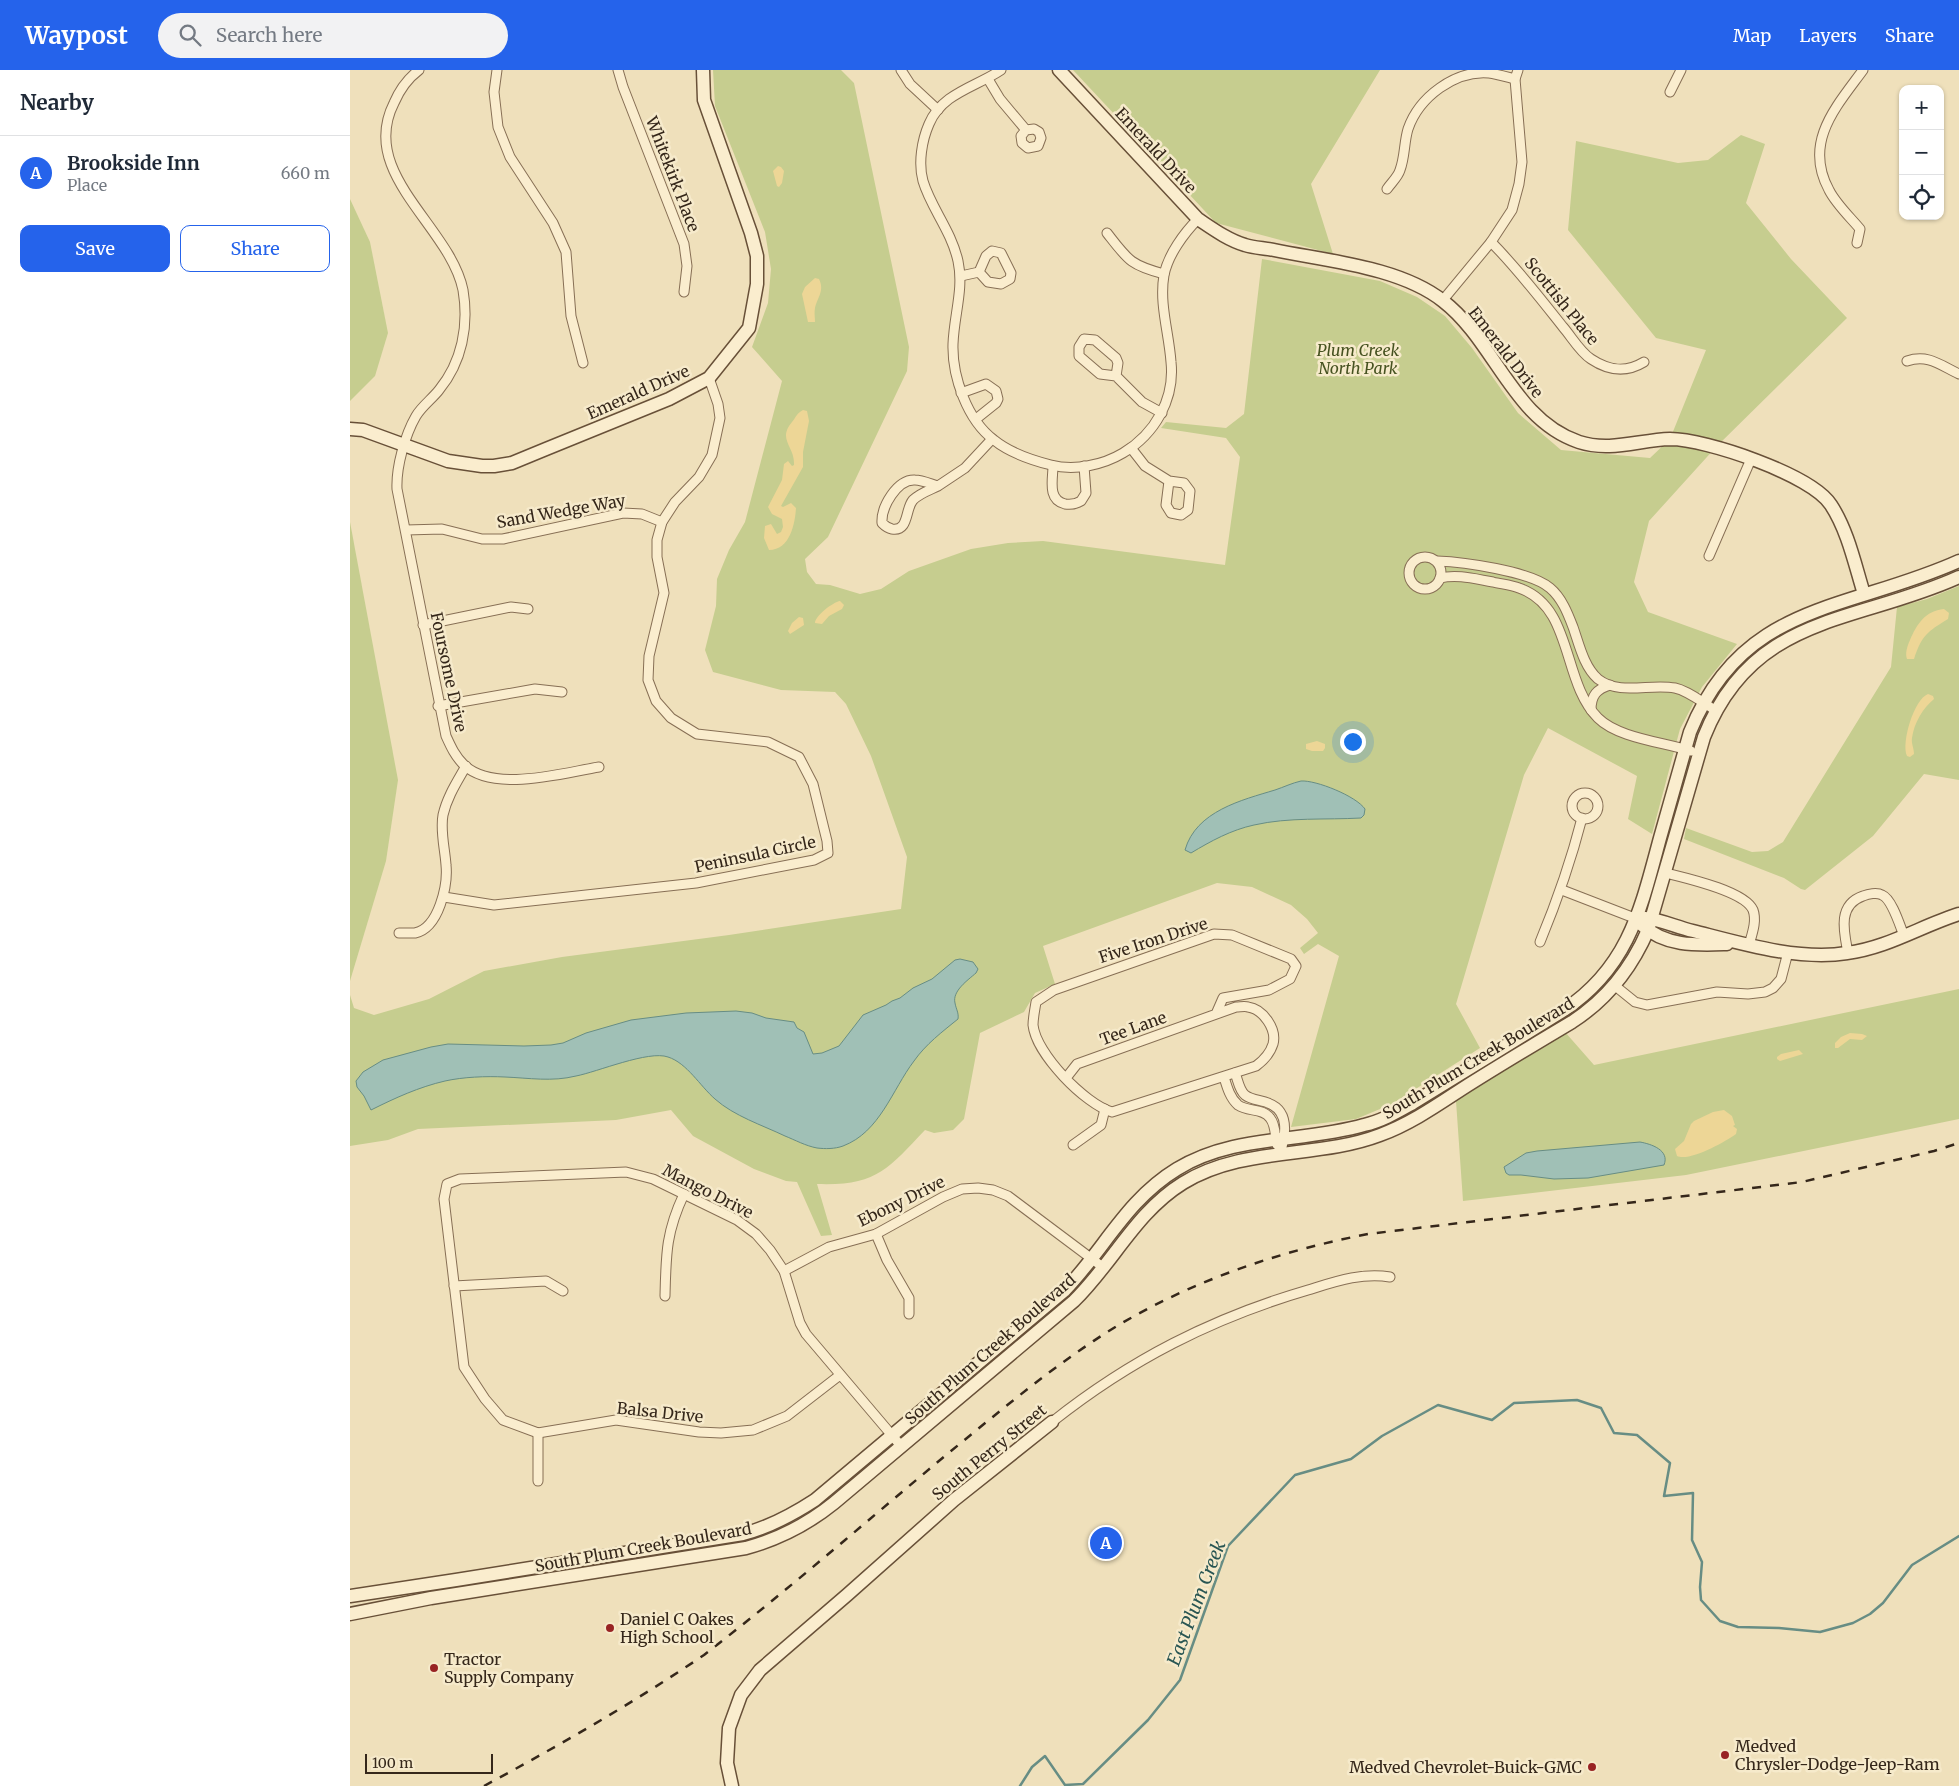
<!DOCTYPE html>
<html lang="en">
<head>
<meta charset="utf-8">
<style>
  :root { --surface:#fff; --page:#f2f2f3; --text:#1f2937; --muted:#747a83; --line:#e0e1e3; --accent:#2563eb }
  body { margin:0; font-family:Merriweather,serif; background:var(--page); color:var(--text) }
  .controls { position:absolute; right:15px; top:15px; display:grid; overflow:hidden; border-radius:10px; box-shadow:0 1px 4px #0004 }
  .controls button { width:45px; height:45px; display:grid; place-items:center; padding:0; border:0; border-bottom:1px solid var(--line); background:var(--surface); color:var(--text); font:25px sans-serif }
  .scale { position:absolute; left:15px; bottom:12px; width:128px; box-sizing:border-box; padding-left:5px; border:2px solid #35271a; border-top:0; font-size:14px; line-height:18px; white-space:nowrap; color:#35271a; -webkit-text-stroke:4px #f6eacb; paint-order:stroke }
  .you { position:absolute; left:1002px; top:671px; width:18px; height:18px; margin:-12px; border:4px solid #fff; border-radius:50%; background:#1a73e8; box-shadow:0 0 0 8px #1a73e833 }
  .badge { display:grid; place-items:center; width:32px; height:32px; border-radius:50%; background:var(--accent); color:#fff; font-size:16px; font-weight:700 }
  .pin { position:absolute; translate:-50% -50%; border:2px solid #fff; box-shadow:0 1px 5px #0006 }
  .list { margin:0; padding:0; list-style:none }
  h2 { display:flex; justify-content:space-between; align-items:center; height:65px; margin:0; padding:0 20px; font-size:21px }
  h2 small { font-size:16px; font-weight:400; color:var(--muted) }
  .list li { display:grid; grid-template-columns:32px 1fr auto; gap:15px; align-items:center; box-sizing:border-box; height:75px; padding:0 20px; border-top:1px solid var(--line) }
  .list b { display:block; font-size:19px; white-space:nowrap }
  .list p { margin:0; font-size:16px; white-space:nowrap; color:var(--muted) }
  .list em { font-size:16px; font-style:normal; color:var(--muted) }
  .actions { display:flex; gap:10px; padding:15px 20px }
  .actions a { flex:1; padding:11px 0; border:1px solid var(--accent); border-radius:10px; text-align:center; font-size:18px; color:var(--accent) }
  .actions .main { background:var(--accent); color:#fff }
  .icon { flex:none; width:28px; height:28px; fill:none; stroke:currentColor; stroke-width:2; stroke-linecap:round; stroke-linejoin:round }
  .map { position:relative; flex:none; width:1609px; height:1716px; overflow:hidden }
  header { display:flex; align-items:center; gap:30px; box-sizing:border-box; height:70px; padding:0 25px; background:var(--accent); color:#fff }
  header strong { font-size:24px }
  nav { display:flex; gap:28px; margin-inline-start:auto; font-size:18px }
  .search { width:350px; height:45px; background:var(--page); display:flex; align-items:center; gap:12px; box-sizing:border-box; padding:0 18px; border-radius:28px; color:var(--muted); font-size:19px }
  main { display:flex }
  aside { flex:1; background:var(--surface) }
  .map>svg:first-child { display:block }
</style>
</head>
<body>
<header>
<strong>Waypost</strong>
<div class="search"><svg class="icon" aria-label="search" viewBox="0 0 24 24"><circle cx="10" cy="10" r="6"/><path d="M15 15l6 6"/></svg>Search here</div>
<nav><a>Map</a><a>Layers</a><a>Share</a></nav>
</header>
<main>
<aside>
<h2>Nearby<small></small></h2>
<ul class="list">
<li><span class="badge">A</span><div><b>Brookside Inn</b><p>Place</p></div><em>660 m</em></li>
</ul>
<div class="actions"><a class="main">Save</a><a>Share</a></div>
</aside>
<div class="map">
<svg width="1609" height="1716" viewBox="0 0 1609 1716">
  <rect width="100%" height="100%" fill="#efe0bb"/>
  <g fill="#c6cd8f">
    <path d="M 363,0 L 491,0 L 504,13 L 559,277 L 557,301 L 478,467 L 455,489 L 457,502 L 466,514 L 480,515 L 510,524 L 531,519 L 559,501 L 621,479 L 658,473 L 693,471 L 875,495 L 890,387 L 876,368 L 811,358 L 816,352 L 876,358 L 894,344 L 912,189 L 1030,211 L 1067,227 L 1095,246 L 1122,278 L 1168,343 L 1211,380 L 1300,388 L 1320,369 L 1356,280 L 1306,268 L 1218,160 L 1226,71 L 1328,93 L 1358,90 L 1391,65 L 1415,74 L 1396,133 L 1441,189 L 1497,248 L 1366,377 L 1299,451 L 1284,512 L 1298,542 L 1387,574 L 1352,617 L 1330,659 L 1302,764 L 1278,749 L 1287,706 L 1198,658 L 1174,705 L 1106,934 L 1130,978 L 1042,1034 L 1006,1049 L 941,1057 L 989,886 L 968,874 L 954,884 L 950,878 L 968,863 L 957,849 L 941,835 L 902,817 L 867,813 L 693,876 L 705,914 L 685,923 L 674,942 L 630,963 L 614,1049 L 603,1060 L 584,1063 L 575,1060 C 537,1100 526,1116 467,1114 L 482,1165 L 471,1166 L 447,1112 L 436,1111 L 404,1099 L 343,1066 L 321,1040 L 266,1050 L 68,1059 L 38,1070 L 0,1076 L 0,925 L 4,938 L 24,945 L 79,929 L 134,901 L 212,887 L 379,865 L 551,839 L 557,787 L 521,686 L 496,634 L 485,622 L 431,620 L 363,602 L 355,580 L 366,536 L 367,509 L 379,480 L 395,452 L 432,311 L 402,277 L 418,233 L 421,199 L 415,162 L 365,36 Z"/>
    <path d="M 723,0 L 1030,0 L 961,114 L 983,184 L 866,153 Z"/>
    <path d="M 0,129 L 20,172 L 38,263 L 25,306 L 0,331 Z"/>
    <path d="M 0,452 L 48,710 L 36,791 L 0,911 Z"/>
    <path d="M 1609,516 L 1609,710 L 1574,704 L 1523,766 L 1455,820 L 1451,819 L 1434,808 L 1334,769 L 1336,758 L 1402,782 L 1418,781 L 1433,772 L 1541,597 L 1547,537 L 1577,529 Z"/>
    <path d="M 1609,919 L 1609,1049 L 1336,1105 L 1113,1131 L 1106,1031 L 1215,962 L 1244,995 Z"/>
  </g>
  <g fill="#edd696">
    <path d="M 428,96 L 431,97 L 434,101 L 432,113 L 429,117 L 427,116 L 423,101 Z"/>
    <path d="M 465,208 L 469,209 C 475,221 467,228 465,238 C 464,243 465,247 465,252 L 458,252 L 452,224 L 455,217 Z"/>
    <path d="M 453,340 L 457,341 L 459,351 L 453,382 L 453,397 L 431,436 L 433,437 L 441,433 L 446,438 C 445,454 440,480 419,480 L 414,468 L 415,456 L 421,454 L 427,464 L 431,462 L 433,457 L 432,449 L 422,444 L 418,437 L 432,410 L 434,394 L 438,391 L 442,396 L 444,395 C 445,376 427,370 442,352 C 446,347 447,343 453,340 Z"/>
    <path d="M 490,531 L 494,535 L 492,539 L 479,546 L 472,554 L 465,553 C 465,546 483,532 490,531 Z"/>
    <path d="M 1594,539 L 1599,543 L 1598,549 C 1577,562 1572,565 1564,589 L 1557,589 C 1555,583 1557,577 1560,570 C 1567,554 1575,541 1594,539 Z"/>
    <path d="M 449,547 L 453,548 L 454,555 L 440,564 L 438,561 L 442,553 Z"/>
    <path d="M 1578,624 L 1583,626 L 1584,629 C 1573,638 1564,653 1562,668 C 1561,673 1564,678 1564,684 L 1560,687 L 1557,686 C 1551,673 1564,629 1578,624 Z"/>
    <path d="M 967,671 L 975,674 L 975,678 L 973,681 L 962,681 L 956,679 L 956,674 Z"/>
    <path d="M 1500,963 L 1512,964 L 1517,966 L 1512,970 L 1500,969 L 1488,978 L 1485,978 L 1485,973 L 1491,967 Z"/>
    <path d="M 1449,980 L 1453,984 L 1430,991 L 1427,989 L 1427,987 L 1431,984 Z"/>
    <path d="M 1374,1040 L 1382,1046 L 1385,1055 L 1383,1056 L 1387,1059 L 1386,1064 C 1375,1072 1339,1092 1327,1086 L 1325,1079 L 1334,1071 L 1341,1054 L 1344,1051 L 1363,1042 Z"/>
  </g>
  <g fill="#a0c0b6" stroke="#678d84">
    <path d="M 951,711 C 966,710 1006,726 1015,739 L 1014,745 L 1011,748 C 976,750 939,747 904,755 C 881,760 861,771 841,783 L 835,780 C 846,741 892,730 925,720 C 934,717 942,713 951,711 Z"/>
    <path d="M 610,889 L 623,892 L 628,899 L 626,903 C 618,910 602,921 605,933 C 606,939 609,943 608,949 C 592,962 576,974 564,991 C 542,1020 530,1062 493,1076 C 485,1079 475,1079 467,1078 C 456,1076 445,1070 435,1066 C 412,1055 384,1046 365,1029 C 350,1016 337,993 318,987 C 299,980 247,1002 226,1006 C 202,1012 179,1008 155,1007 C 136,1006 113,1007 95,1011 C 69,1017 45,1028 21,1040 L 14,1026 L 7,1017 L 6,1011 L 13,1002 L 33,990 L 81,977 L 98,974 L 174,976 L 201,975 L 213,973 L 236,963 L 281,950 L 336,943 L 386,941 L 402,943 L 416,948 L 444,952 L 447,958 L 454,962 L 463,984 L 472,983 L 489,976 L 513,945 L 536,935 L 542,931 L 550,928 L 563,918 L 582,909 L 605,890 Z"/>
    <path d="M 1290,1072 C 1301,1074 1320,1080 1314,1095 L 1238,1108 L 1204,1109 L 1171,1105 L 1159,1105 L 1156,1103 L 1154,1097 L 1176,1083 L 1187,1081 Z"/>
  </g>
  <g fill="none" stroke-linecap="round" stroke-linejoin="round">
    <path stroke="#678d84" stroke-width="2.5" d="M 670,1716 L 682,1697 L 695,1686 L 715,1715 L 733,1714 L 798,1650 L 830,1610 L 878,1476 L 945,1405 L 1001,1389 L 1032,1366 L 1088,1335 L 1142,1350 L 1164,1333 L 1227,1330 L 1251,1338 L 1264,1363 L 1287,1365 L 1320,1393 L 1314,1426 L 1343,1423 L 1342,1470 L 1352,1492 L 1350,1517 L 1351,1530 L 1370,1551 L 1388,1557 L 1429,1558 L 1470,1562 L 1503,1553 L 1520,1544 L 1533,1533 L 1562,1495 L 1609,1466"/>
    <defs>
      <g id="street">
        <path d="M 69,0 C 57,9 50,19 44,33 C 8,104 100,156 113,220 C 119,256 112,292 89,320 C 82,329 72,336 66,346 C 55,365 46,397 47,419 L 96,666 C 101,677 105,686 114,695 C 144,723 212,703 249,697"/>
        <path d="M 147,0 L 144,22 L 148,57 L 160,87 L 203,153 L 216,182 L 221,246 L 233,293"/>
        <path d="M 268,0 L 273,17 L 334,174 L 337,196 L 334,222"/>
        <path d="M 551,0 L 560,14 L 588,40"/>
        <path d="M 651,0 C 626,17 592,23 579,54 C 572,70 568,93 573,111 C 581,138 601,160 608,191 C 614,219 604,245 603,274 C 602,306 617,350 644,370 C 660,383 681,390 701,395 C 725,401 753,395 773,383 C 805,364 825,329 821,292 C 819,263 809,234 814,205 C 818,185 834,163 848,149"/>
        <path d="M 638,9 L 650,29 L 676,60 L 671,66 L 672,73 L 678,78 L 688,76 L 691,68 L 689,62 L 684,59 L 676,60"/>
        <path d="M 1320,22 L 1331,0"/>
        <path d="M 1037,119 C 1041,113 1048,107 1050,100 C 1055,87 1054,72 1058,59 C 1069,27 1105,0 1139,3 C 1147,4 1157,7 1165,9"/>
        <path d="M 757,163 C 778,190 780,195 814,204"/>
        <path d="M 1141,172 C 1167,198 1190,228 1213,257 C 1221,266 1230,282 1241,289 C 1259,301 1276,303 1294,292"/>
        <path d="M 1507,173 L 1510,159 C 1500,147 1486,134 1479,120 C 1453,72 1486,37 1513,0"/>
        <path d="M 611,206 L 629,202 L 638,212 L 651,214 L 660,209 L 661,203 L 651,183 L 642,181 L 636,186 L 629,202"/>
        <path d="M 1093,230 L 1141,172 L 1162,140 L 1169,114 L 1172,92 L 1165,9 L 1168,0"/>
        <path d="M 1557,291 C 1578,284 1590,295 1609,304"/>
        <path d="M 766,306 L 750,304 L 729,286 L 729,277 L 734,269 L 745,270 L 766,288 L 768,293 L 766,306 L 792,332 L 812,343"/>
        <path d="M 611,323 L 636,314 L 646,321 L 648,329 L 646,333 L 626,349"/>
        <path d="M 781,378 L 795,396 L 819,411 L 816,435 L 821,443 L 831,445 L 838,440 L 840,421 L 834,413 L 819,411"/>
        <path d="M 703,396 C 703,409 697,430 715,434 C 721,435 726,434 731,431 L 736,423 L 734,396"/>
        <path d="M 588,416 C 580,420 570,423 563,430 C 555,439 559,462 542,459 C 537,458 535,456 532,453 C 531,437 547,409 565,410 C 572,410 581,414 588,416 L 615,398 L 642,369"/>
        <path d="M 56,460 L 92,459 L 132,469 L 153,469 L 273,443 L 292,444 L 312,452"/>
        <path d="M 1359,486 L 1401,389"/>
        <circle cx="1075" cy="503" r="16"/>
        <path d="M 1087,491 C 1113,492 1180,501 1200,518 C 1212,528 1218,544 1223,557 C 1229,574 1234,597 1248,609 C 1270,626 1300,613 1325,618 C 1339,621 1353,633 1365,640"/>
        <path d="M 1090,508 C 1108,504 1125,509 1143,512 C 1151,514 1161,515 1169,518 C 1224,537 1211,611 1248,648 C 1268,668 1313,672 1341,681"/>
        <path d="M 73,555 L 161,537 L 178,539"/>
        <path d="M 88,636 L 185,619 L 212,622"/>
        <path d="M 1241,640 C 1241,625 1247,619 1260,615"/>
        <circle cx="1235" cy="736" r="13"/>
        <path d="M 1316,803 C 1336,808 1395,821 1403,840 C 1407,851 1402,864 1399,875"/>
        <path d="M 1212,820 L 1287,849"/>
        <path d="M 94,827 L 144,835 L 346,813 L 464,790 L 478,783 L 477,771 L 463,714 L 449,687 L 418,672 L 347,664 L 321,648 L 306,631 L 298,610 L 299,586 L 314,523 L 307,487 L 307,470 L 312,452 L 325,432 L 349,407 L 362,385 L 370,348 L 368,334 L 359,308"/>
        <path d="M 49,863 C 54,863 60,863 65,863 C 89,858 98,815 96,795 C 95,779 90,761 93,745 C 97,727 107,712 116,696"/>
        <path d="M 1190,872 C 1207,831 1221,791 1232,748"/>
        <path d="M 1498,883 C 1494,862 1487,835 1513,826 C 1518,824 1527,822 1532,825 C 1542,829 1550,856 1554,866"/>
        <path d="M 1264,915 L 1285,932 L 1297,935 L 1367,922 L 1398,924 L 1415,922 L 1423,918 L 1431,909 L 1438,882"/>
        <path d="M 885,1003 C 888,1010 889,1020 895,1025 C 901,1030 911,1030 918,1033 C 940,1041 936,1065 930,1084"/>
        <path d="M 874,1007 C 877,1017 880,1028 888,1035 C 898,1042 913,1038 920,1048 C 926,1055 925,1067 927,1075"/>
        <path d="M 716,1008 L 727,994 L 886,937 C 890,937 895,936 898,937 C 913,939 927,959 923,974 C 920,984 914,990 906,996 L 762,1042 C 735,1034 686,984 683,955 C 683,948 685,939 686,932 L 704,920 L 864,864 L 882,865 L 941,889 L 946,896 L 940,909 L 919,920 L 873,928 L 866,944"/>
        <path d="M 723,1075 L 751,1055 L 755,1039"/>
        <path d="M 526,1164 L 537,1190 L 559,1228 L 559,1244"/>
        <path d="M 434,1201 L 479,1177 L 526,1164 L 593,1127 L 612,1119 L 628,1118 L 643,1120 L 658,1126 L 754,1198"/>
        <path d="M 104,1216 L 196,1211 L 213,1221"/>
        <path d="M 315,1226 C 316,1184 316,1162 334,1124"/>
        <path d="M 490,1305 L 437,1346 L 403,1360 L 371,1363 L 349,1362 L 266,1350 L 188,1363 L 153,1350 L 135,1329 L 114,1297 L 94,1129 L 97,1114 L 110,1109 L 276,1102 L 303,1109 L 387,1150 L 406,1164 L 420,1180 L 434,1201 L 450,1253 L 456,1264 L 551,1376"/>
        <path d="M 702,1352 C 780,1290 862,1248 958,1220 C 984,1212 1012,1202 1040,1207"/>
        <path d="M 188,1363 L 188,1411"/>
      </g>
      <g id="secondary">
        <path d="M 709,0 L 848,149 C 863,159 878,170 895,175 C 904,178 915,178 924,180 C 977,191 1050,197 1093,231 C 1145,271 1163,350 1229,372 C 1260,382 1289,370 1320,369 C 1356,369 1462,405 1481,435 C 1498,461 1505,495 1514,524"/>
        <path d="M 0,359 L 13,360 L 98,391 L 132,396 L 144,396 L 162,393 L 196,379 L 319,329 L 359,308 L 399,258 L 407,214 L 407,186 L 401,163 L 354,30 L 353,0"/>
        <path d="M 1295,848 C 1312,850 1326,857 1343,861 C 1390,873 1449,891 1497,883 C 1537,878 1571,856 1609,844"/>
        <path d="M 1292,855 C 1316,877 1347,875 1377,874"/>
        <path d="M 0,1526 L 106,1510 L 393,1464 C 420,1457 442,1445 465,1430 L 714,1221 C 754,1180 776,1130 827,1099 C 884,1064 952,1073 1014,1055 C 1032,1051 1047,1042 1063,1033 L 1214,940 C 1279,897 1291,838 1310,768 C 1320,733 1330,697 1340,662 C 1393,531 1499,541 1609,491"/>
        <path d="M 0,1544 L 81,1528 L 396,1478 C 429,1469 458,1454 484,1433 L 724,1231 C 763,1193 786,1142 833,1113 C 893,1076 967,1089 1030,1065 C 1060,1054 1086,1036 1112,1019 C 1148,996 1185,974 1222,952 C 1256,930 1282,897 1298,860 L 1354,667 C 1403,543 1506,554 1609,507"/>
        <path d="M 382,1716 L 377,1693 L 379,1658 L 391,1625 L 410,1600 L 497,1525 L 604,1430 L 702,1352"/>
      </g>
    </defs>
    <use href="#street" stroke="#876f55" stroke-width="11"/>
    <use href="#secondary" stroke="#685038" stroke-width="15"/>
    <use href="#street" stroke="#faedce" stroke-width="9"/>
    <use href="#secondary" stroke="#faedce" stroke-width="12"/>
    <path stroke="#35271a" stroke-width="2.5" stroke-dasharray="9 9" stroke-linecap="butt" d="M 134,1716 C 210,1675 283,1633 354,1585 C 438,1520 519,1449 601,1381 C 655,1337 708,1292 767,1256 C 844,1210 930,1181 1018,1164 L 1452,1112 L 1584,1081 L 1609,1073"/>
  </g>
  <g fill="#982323" stroke="#f6eacb" stroke-width="2">
    <circle cx="260" cy="1558" r="5"/>
    <circle cx="84" cy="1598" r="5"/>
    <circle cx="1375" cy="1685" r="5"/>
    <circle cx="1242" cy="1697" r="5"/>
  </g>
  <g text-anchor="middle" dominant-baseline="central" stroke-width="5" stroke-linejoin="round" paint-order="stroke">
    <g font-size="16" fill="#35271a" stroke="#f6eacb">
      <text transform="translate(806 80) rotate(47)">Emerald Drive</text>
      <text transform="translate(323 104) rotate(69)">Whitekirk Place</text>
      <text transform="translate(1212 231) rotate(51)">Scottish Place</text>
      <text transform="translate(1156 282) rotate(52)">Emerald Drive</text>
      <text transform="translate(288 322) rotate(-24)">Emerald Drive</text>
      <text transform="translate(211 441) rotate(-10)">Sand Wedge Way</text>
      <text transform="translate(99 602) rotate(78)">Foursome Drive</text>
      <text transform="translate(405 784) rotate(-12)">Peninsula Circle</text>
      <text transform="translate(803 870) rotate(-18)">Five Iron Drive</text>
      <text transform="translate(783 958) rotate(-20)">Tee Lane</text>
      <text transform="translate(1128 988) rotate(-31)">South Plum Creek Boulevard</text>
      <text transform="translate(358 1121) rotate(27)">Mango Drive</text>
      <text transform="translate(551 1131) rotate(-26)">Ebony Drive</text>
      <text transform="translate(640 1279) rotate(-41)">South Plum Creek Boulevard</text>
      <text transform="translate(310 1342) rotate(6)">Balsa Drive</text>
      <text transform="translate(639 1382) rotate(-39)">South Perry Street</text>
      <text transform="translate(293 1477) rotate(-10)">South Plum Creek Boulevard</text>
    </g>
    <g font-size="16" font-style="italic" fill="#465220" stroke="#f6eacb">
      <text x="1008" y="280">Plum Creek<tspan x="1008" dy="18">North Park</tspan></text>
    </g>
    <g font-size="16" fill="#35271a" stroke="#f6eacb" text-anchor="start">
      <text x="270" y="1549">Daniel C Oakes<tspan x="270" dy="18">High School</tspan></text>
      <text x="94" y="1589">Tractor<tspan x="94" dy="18">Supply Company</tspan></text>
      <text x="1385" y="1676">Medved<tspan x="1385" dy="18">Chrysler-Dodge-Jeep-Ram</tspan></text>
      <text x="1232" y="1697" text-anchor="end">Medved Chevrolet-Buick-GMC</text>
    </g>
    <g font-size="18" font-style="italic" fill="#295653" stroke="#f6eacb">
      <text transform="translate(846 1533) rotate(-69)">East Plum Creek</text>
    </g>
  </g>
</svg>
<div class="controls">
<button>+</button>
<button>−</button>
<button><svg class="icon" aria-label="locate" viewBox="0 0 24 24"><circle cx="12" cy="12" r="6"/><path d="M12 2v4M12 18v4M2 12h4M18 12h4"/></svg></button>
</div>
<div class="scale">100 m</div>
<div class="you"></div>
<div class="pin badge" style="left:756px;top:1473px">A</div>
</div>
</main>
</body>
</html>
